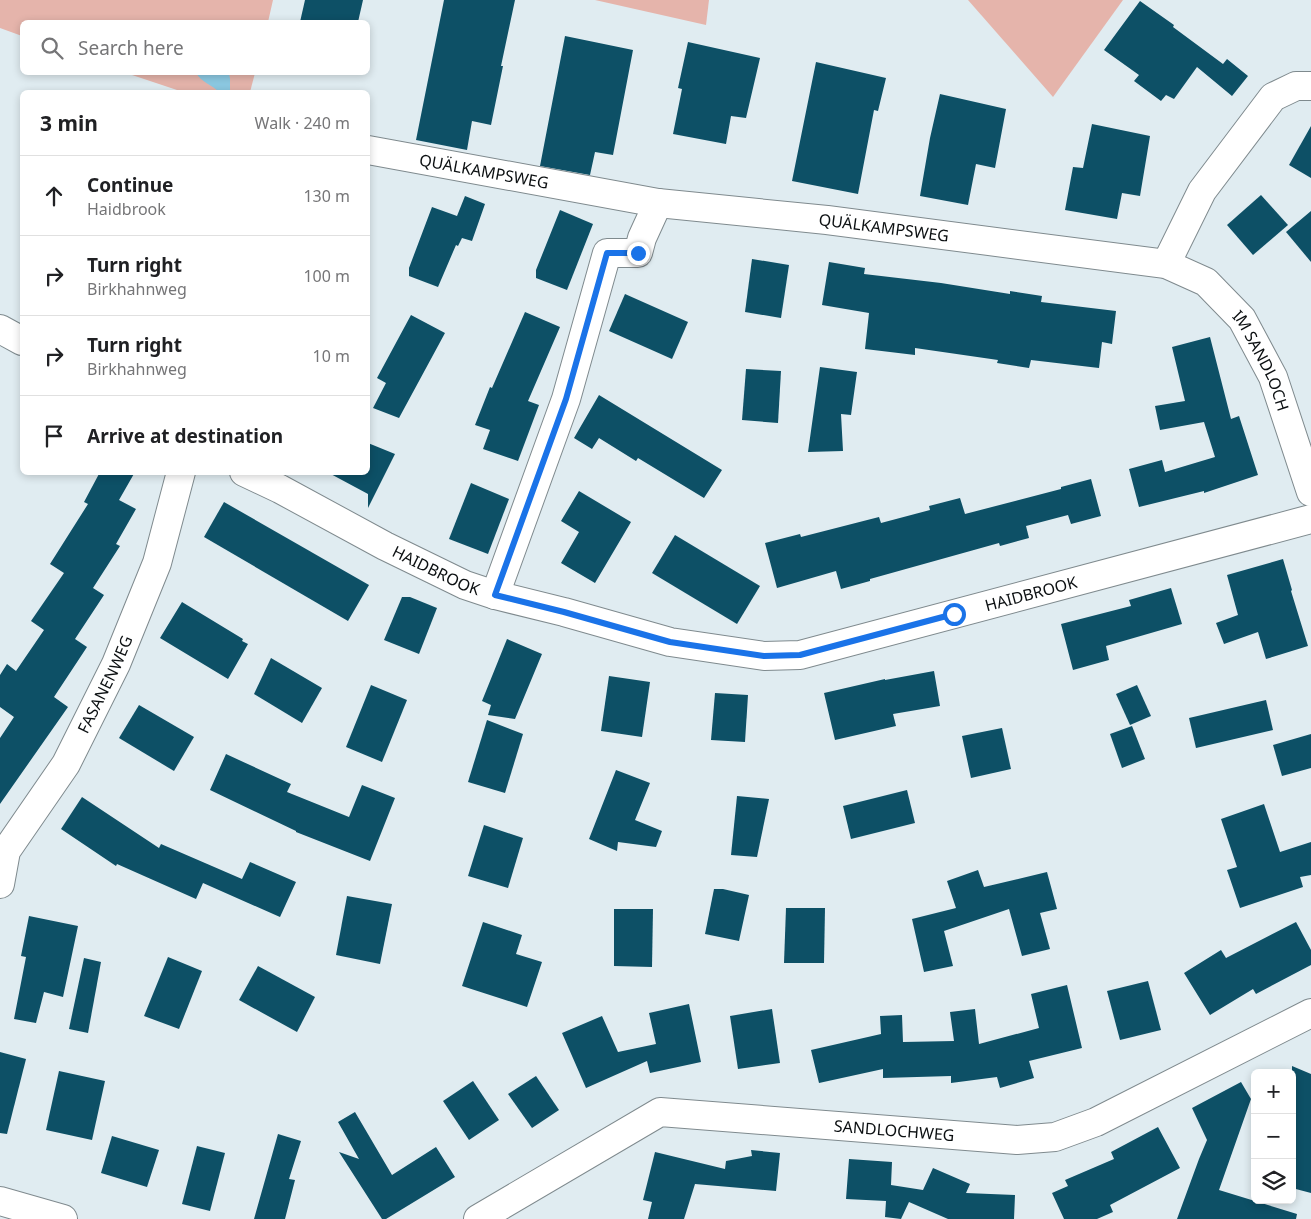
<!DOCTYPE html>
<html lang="en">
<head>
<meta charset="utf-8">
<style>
  :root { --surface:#fff; --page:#f2f2f2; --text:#202124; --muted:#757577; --line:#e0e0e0 }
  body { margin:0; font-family:"Noto Sans",sans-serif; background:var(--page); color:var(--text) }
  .controls { position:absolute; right:15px; bottom:15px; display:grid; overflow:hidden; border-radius:8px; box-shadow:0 2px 8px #0003 }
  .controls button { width:45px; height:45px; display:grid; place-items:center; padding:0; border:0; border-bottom:1px solid var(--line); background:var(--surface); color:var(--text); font:25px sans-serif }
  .stop { position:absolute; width:15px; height:15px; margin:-11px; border:4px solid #1a73e8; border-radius:50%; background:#fff }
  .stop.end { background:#1a73e8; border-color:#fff; box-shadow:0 1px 5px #0008 }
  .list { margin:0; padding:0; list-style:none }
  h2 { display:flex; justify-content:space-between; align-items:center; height:65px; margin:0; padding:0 20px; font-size:21px }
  h2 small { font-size:16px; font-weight:400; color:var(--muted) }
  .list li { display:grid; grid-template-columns:32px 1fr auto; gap:15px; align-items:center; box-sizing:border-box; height:80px; padding:0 20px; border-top:1px solid var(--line) }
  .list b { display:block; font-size:19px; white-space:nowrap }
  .list p { margin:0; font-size:16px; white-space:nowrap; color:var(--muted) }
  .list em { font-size:16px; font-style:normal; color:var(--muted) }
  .icon { flex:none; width:28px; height:28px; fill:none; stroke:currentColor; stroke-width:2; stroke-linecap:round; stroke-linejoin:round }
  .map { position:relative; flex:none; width:1311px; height:1219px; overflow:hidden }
  .search { position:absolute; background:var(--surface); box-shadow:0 2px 8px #0003; left:20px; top:20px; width:350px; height:55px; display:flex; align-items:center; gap:12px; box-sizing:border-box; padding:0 18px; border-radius:8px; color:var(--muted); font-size:19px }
  .panel { position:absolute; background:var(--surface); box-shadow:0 2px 8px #0003; left:20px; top:90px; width:350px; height:385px; border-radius:8px }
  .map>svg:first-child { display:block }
</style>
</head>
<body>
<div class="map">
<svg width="1311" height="1219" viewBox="0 0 1311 1219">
  <rect width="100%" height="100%" fill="#e0ecf1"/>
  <g fill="#e5b4ab">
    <path d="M 0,0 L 273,0 L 268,22 L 22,22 L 22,36 L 0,28 Z"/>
    <path d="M 595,0 L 709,0 L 706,25 Z"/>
    <path d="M 968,0 L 1123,0 L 1053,97 Z"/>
    <path d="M 126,73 L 255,73 L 250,92 L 183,92 Z"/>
  </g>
  <path fill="#8cc9e2" d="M 196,73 L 229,73 L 230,79 L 230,92 L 219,92 C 212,85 201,82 196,73 Z"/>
  <g fill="#0d5066">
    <path d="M 305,0 L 363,0 L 358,22 L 300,22 Z"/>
    <path d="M 444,0 L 515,0 L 501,66 L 503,66 L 491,125 L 472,121 L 467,150 L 416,140 Z"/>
    <path d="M 1140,1 L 1174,25 L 1173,27 L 1223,64 L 1227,59 L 1248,76 L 1232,96 L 1197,67 L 1174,99 L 1166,95 L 1161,101 L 1134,81 L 1139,75 L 1104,50 Z"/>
    <path d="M 565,36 L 633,50 L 613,155 L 595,152 L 590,175 L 540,166 Z"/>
    <path d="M 688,42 L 760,58 L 746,118 L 731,116 L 726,144 L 673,134 L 682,89 L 678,88 Z"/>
    <path d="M 816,62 L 886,78 L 878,111 L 874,110 L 858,194 L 792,181 Z"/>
    <path d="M 940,94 L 1006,109 L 995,168 L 976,164 L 968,205 L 920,196 L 930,138 Z"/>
    <path d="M 1092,124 L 1150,136 L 1140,196 L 1122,193 L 1117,219 L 1065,210 L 1073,167 L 1083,168 Z"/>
    <path d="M 1311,126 L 1311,178 L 1289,165 Z"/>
    <path d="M 1261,195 L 1288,225 L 1253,255 L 1227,225 Z"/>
    <path d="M 465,196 L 485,204 L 472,241 L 462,238 L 458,246 L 456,245 L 438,287 L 409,276 L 409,268 L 432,207 L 457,216 Z"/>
    <path d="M 560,210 L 593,224 L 567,290 L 536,278 L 536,270 Z"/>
    <path d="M 1311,211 L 1311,262 L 1286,232 Z"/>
    <path d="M 752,259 L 789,265 L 781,318 L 745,312 Z"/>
    <path d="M 829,262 L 865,268 L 864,274 L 941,283 L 1010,294 L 1010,291 L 1042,296 L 1041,302 L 1116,311 L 1112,344 L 1102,342 L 1099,368 L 1031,360 L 1029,368 L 997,363 L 998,360 L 915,348 L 915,355 L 865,349 L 869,313 L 822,305 Z"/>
    <path d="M 625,294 L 688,322 L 672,359 L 609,331 Z"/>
    <path d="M 525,312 L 560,327 L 528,401 L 539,405 L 518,461 L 483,449 L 490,430 L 475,425 L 490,387 L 492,388 Z"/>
    <path d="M 411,315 L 445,333 L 399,418 L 373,408 L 386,383 L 377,378 Z"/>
    <path d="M 1210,337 L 1231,419 L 1239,416 L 1258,475 L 1204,493 L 1204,491 L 1139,507 L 1129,469 L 1162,460 L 1165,472 L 1215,457 L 1204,422 L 1160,430 L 1155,406 L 1185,401 L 1172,347 Z"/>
    <path d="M 820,367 L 857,372 L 851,415 L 841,414 L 843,451 L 808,452 Z"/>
    <path d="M 746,369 L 781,371 L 778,423 L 742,420 Z"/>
    <path d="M 599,395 L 722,470 L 704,498 L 638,458 L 636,461 L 599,438 L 592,449 L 574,438 Z"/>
    <path d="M 368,443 L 395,454 L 368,508 L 368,494 L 327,472 L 368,472 Z"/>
    <path d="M 100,472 L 135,472 L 119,500 L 136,509 L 116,544 L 120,546 L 93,588 L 104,595 L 75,639 L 87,647 L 54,697 L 68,707 L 0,804 L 0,738 L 14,717 L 0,707 L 0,675 L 7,664 L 16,671 L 44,630 L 31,621 L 64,573 L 50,564 L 88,504 L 84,502 Z"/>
    <path d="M 1091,479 L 1101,516 L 1071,524 L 1068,515 L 1026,526 L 1029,538 L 1000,546 L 999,543 L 870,579 L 870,581 L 841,589 L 836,571 L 777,588 L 765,543 L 800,534 L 801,537 L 879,517 L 881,523 L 930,510 L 929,506 L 960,498 L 965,514 L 1061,489 L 1061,487 Z"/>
    <path d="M 471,483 L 509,499 L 488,554 L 449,539 Z"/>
    <path d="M 579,491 L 631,522 L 595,583 L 561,563 L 579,532 L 561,521 Z"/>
    <path d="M 224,502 L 369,585 L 348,621 L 204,537 Z"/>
    <path d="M 675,535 L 760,586 L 737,624 L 652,573 Z"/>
    <path d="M 1283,559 L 1292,590 L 1291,591 L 1308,646 L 1266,659 L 1258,632 L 1224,644 L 1216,623 L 1238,615 L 1227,575 Z"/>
    <path d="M 1171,588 L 1182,624 L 1106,646 L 1109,660 L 1073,670 L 1061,624 L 1131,606 L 1129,600 Z"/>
    <path d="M 402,597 L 410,597 L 437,608 L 419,654 L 384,640 Z"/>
    <path d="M 182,602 L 243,639 L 242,641 L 248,644 L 228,679 L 160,638 Z"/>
    <path d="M 507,639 L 542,654 L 515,719 L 488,715 L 491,705 L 482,701 Z"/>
    <path d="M 271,658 L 322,688 L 302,723 L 254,694 Z"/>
    <path d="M 934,671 L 940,706 L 893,714 L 896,726 L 835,740 L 824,693 L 885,679 L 885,680 Z"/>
    <path d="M 609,676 L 650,682 L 642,737 L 601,731 Z"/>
    <path d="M 371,685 L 407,700 L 382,762 L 346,747 Z"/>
    <path d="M 1137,685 L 1151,716 L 1130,725 L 1116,694 Z"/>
    <path d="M 715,693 L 748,695 L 745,742 L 711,740 Z"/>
    <path d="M 1266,700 L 1273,730 L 1196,748 L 1189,718 Z"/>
    <path d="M 139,705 L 194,737 L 174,771 L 119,738 Z"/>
    <path d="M 487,720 L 523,734 L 505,793 L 468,782 Z"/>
    <path d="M 1132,726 L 1145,759 L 1122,768 L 1110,734 Z"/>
    <path d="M 1002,728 L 1011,769 L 971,778 L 962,736 Z"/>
    <path d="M 1311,734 L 1311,768 L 1282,776 L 1273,745 Z"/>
    <path d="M 226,754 L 291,784 L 287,792 L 349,817 L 362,785 L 395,798 L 370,861 L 296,832 L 296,831 L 210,790 Z"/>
    <path d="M 616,770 L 650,783 L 635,820 L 662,831 L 656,847 L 618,842 L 617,851 L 589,839 Z"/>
    <path d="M 907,790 L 915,823 L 851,839 L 843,806 Z"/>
    <path d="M 737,796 L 769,799 L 757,857 L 731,855 Z"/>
    <path d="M 82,797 L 159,848 L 161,844 L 242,879 L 250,862 L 296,882 L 280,917 L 203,883 L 196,899 L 117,864 L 116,866 L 61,829 Z"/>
    <path d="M 1264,804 L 1280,852 L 1311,842 L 1311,875 L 1300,877 L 1303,887 L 1240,908 L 1227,870 L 1237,867 L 1221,819 Z"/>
    <path d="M 484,825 L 523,838 L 508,888 L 468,876 Z"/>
    <path d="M 978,870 L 984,887 L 1047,872 L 1057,909 L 1040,913 L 1050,949 L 1022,956 L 1009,909 L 944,931 L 953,966 L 924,972 L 912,919 L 956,908 L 947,881 Z"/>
    <path d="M 714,889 L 723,889 L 749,895 L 739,941 L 705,934 Z"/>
    <path d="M 347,896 L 392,904 L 380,964 L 336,955 Z"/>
    <path d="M 786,908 L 825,908 L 824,963 L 784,963 Z"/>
    <path d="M 614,909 L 653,909 L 652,967 L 614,966 Z"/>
    <path d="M 29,916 L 78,926 L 63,997 L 44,992 L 36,1023 L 14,1019 L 26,957 L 21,956 Z"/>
    <path d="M 483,922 L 522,935 L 516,954 L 542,962 L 527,1007 L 462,986 Z"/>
    <path d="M 1296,922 L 1311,950 L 1311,965 L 1256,994 L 1253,989 L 1210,1015 L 1184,973 L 1221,950 L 1226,958 Z"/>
    <path d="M 168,957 L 202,971 L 179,1029 L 144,1016 Z"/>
    <path d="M 84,958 L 101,962 L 88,1033 L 69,1029 Z"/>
    <path d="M 258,966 L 315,997 L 297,1032 L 239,1000 Z"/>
    <path d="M 1148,981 L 1161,1030 L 1120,1040 L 1107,991 Z"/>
    <path d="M 1067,985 L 1082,1048 L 1029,1061 L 1034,1078 L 1000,1088 L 997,1077 L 951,1083 L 951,1076 L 883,1078 L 883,1069 L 819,1083 L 811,1050 L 881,1034 L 880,1016 L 902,1015 L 903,1042 L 954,1041 L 950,1012 L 975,1009 L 979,1044 L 1039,1028 L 1031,994 Z"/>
    <path d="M 689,1004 L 701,1062 L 650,1073 L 647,1061 L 586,1088 L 562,1033 L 602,1016 L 618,1052 L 656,1044 L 649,1013 Z"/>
    <path d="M 772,1009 L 780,1063 L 738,1069 L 730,1016 Z"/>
    <path d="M 0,1052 L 26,1059 L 7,1134 L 0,1133 Z"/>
    <path d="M 1292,1066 L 1311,1074 L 1311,1193 L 1292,1188 Z"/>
    <path d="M 59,1071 L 105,1081 L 92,1140 L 46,1130 Z"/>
    <path d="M 536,1076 L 559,1110 L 532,1128 L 508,1094 Z"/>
    <path d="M 473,1081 L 499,1120 L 469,1140 L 443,1101 Z"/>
    <path d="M 1241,1082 L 1251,1099 L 1219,1190 L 1297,1214 L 1296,1219 L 1177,1219 L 1199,1159 L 1207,1140 L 1192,1108 Z"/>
    <path d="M 355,1112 L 392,1175 L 436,1147 L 455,1177 L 386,1219 L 382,1219 L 339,1152 L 359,1159 L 338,1122 Z"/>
    <path d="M 1158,1127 L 1180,1168 L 1110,1205 L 1113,1212 L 1097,1219 L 1064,1219 L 1052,1193 L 1068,1186 L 1065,1180 L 1114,1159 L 1111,1152 Z"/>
    <path d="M 278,1134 L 301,1141 L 289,1179 L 295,1180 L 285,1219 L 254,1219 Z"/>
    <path d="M 112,1136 L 159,1150 L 147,1187 L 101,1173 Z"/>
    <path d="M 197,1146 L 225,1153 L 210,1211 L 182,1204 Z"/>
    <path d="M 751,1150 L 780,1153 L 776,1191 L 695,1184 L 684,1219 L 648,1219 L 652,1202 L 643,1200 L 655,1152 L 725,1169 L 726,1161 L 752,1156 Z"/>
    <path d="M 849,1159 L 892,1162 L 891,1185 L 923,1190 L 933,1168 L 970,1184 L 966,1193 L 1015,1195 L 1014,1219 L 948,1219 L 909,1202 L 901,1219 L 885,1217 L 886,1201 L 846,1199 Z"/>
  </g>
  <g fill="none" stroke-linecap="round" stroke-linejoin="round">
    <defs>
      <g id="minor">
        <path id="s1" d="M 368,150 L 658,203 L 827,220 L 1166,264 L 1206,282 L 1242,319 L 1273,377 L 1311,492"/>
        <path d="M 1166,264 L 1202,191 L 1273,97 L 1296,86 L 1311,86"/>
        <path d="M 0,329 L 22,341"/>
        <path id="s2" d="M 244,472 L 280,489 L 385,546 L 465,585 L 495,595 L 564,612 L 670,642 L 764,656 L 800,655 L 1311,519"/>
        <path d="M 495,595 L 566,399 L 607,253 L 638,253 L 642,238 L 658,203"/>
        <path id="s3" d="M 0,884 L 6,851 L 66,764 L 116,664 L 157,563 L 181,472"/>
        <path d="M 0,1201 L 63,1219"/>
        <path id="s4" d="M 478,1219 L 660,1112 L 1017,1140 L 1055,1137 L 1096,1122 L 1311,1013"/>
      </g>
    </defs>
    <use href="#minor" stroke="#7f8a8e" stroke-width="30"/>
    <use href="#minor" stroke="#fff" stroke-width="28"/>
  </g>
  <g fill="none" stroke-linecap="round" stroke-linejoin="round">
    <path stroke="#1a73e8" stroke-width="6" d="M 638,253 L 607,253 L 566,399 L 495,595 L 564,612 L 670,642 L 764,656 L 800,655 L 954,614"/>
  </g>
  <g text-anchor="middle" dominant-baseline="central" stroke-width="5" stroke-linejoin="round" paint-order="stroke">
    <g font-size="16" fill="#0b0f11" stroke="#e0ecf1">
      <text stroke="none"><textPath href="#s1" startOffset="118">QUÄLKAMPSWEG</textPath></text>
      <text stroke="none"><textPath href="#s1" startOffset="522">QUÄLKAMPSWEG</textPath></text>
      <text stroke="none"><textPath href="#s1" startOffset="948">IM SANDLOCH</textPath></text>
      <text stroke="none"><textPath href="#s2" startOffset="216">HAIDBROOK</textPath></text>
      <text stroke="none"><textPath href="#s2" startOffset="831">HAIDBROOK</textPath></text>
      <text stroke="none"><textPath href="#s3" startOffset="228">FASANENWEG</textPath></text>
      <text stroke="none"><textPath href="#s4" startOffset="446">SANDLOCHWEG</textPath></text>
    </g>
  </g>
</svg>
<div class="controls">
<button>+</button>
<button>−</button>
<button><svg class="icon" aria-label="layers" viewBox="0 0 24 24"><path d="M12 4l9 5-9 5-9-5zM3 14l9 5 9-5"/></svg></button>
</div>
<div class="stop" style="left:954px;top:614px"></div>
<div class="stop end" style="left:638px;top:253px"></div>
<div class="search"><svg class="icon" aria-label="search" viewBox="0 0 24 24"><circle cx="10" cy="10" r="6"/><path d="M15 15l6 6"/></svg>Search here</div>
<section class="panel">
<h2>3 min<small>Walk · 240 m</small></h2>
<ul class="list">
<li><svg class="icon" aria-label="ahead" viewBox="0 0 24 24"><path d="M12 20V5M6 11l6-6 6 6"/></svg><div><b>Continue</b><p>Haidbrook</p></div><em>130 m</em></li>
<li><svg class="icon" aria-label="right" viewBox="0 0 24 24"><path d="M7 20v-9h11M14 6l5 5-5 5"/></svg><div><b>Turn right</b><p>Birkhahnweg</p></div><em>100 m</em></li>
<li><svg class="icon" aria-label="right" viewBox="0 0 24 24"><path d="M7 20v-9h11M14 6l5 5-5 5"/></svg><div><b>Turn right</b><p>Birkhahnweg</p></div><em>10 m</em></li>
<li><svg class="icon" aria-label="arrive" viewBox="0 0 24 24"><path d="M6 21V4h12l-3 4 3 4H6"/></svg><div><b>Arrive at destination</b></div></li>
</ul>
</section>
</div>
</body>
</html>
